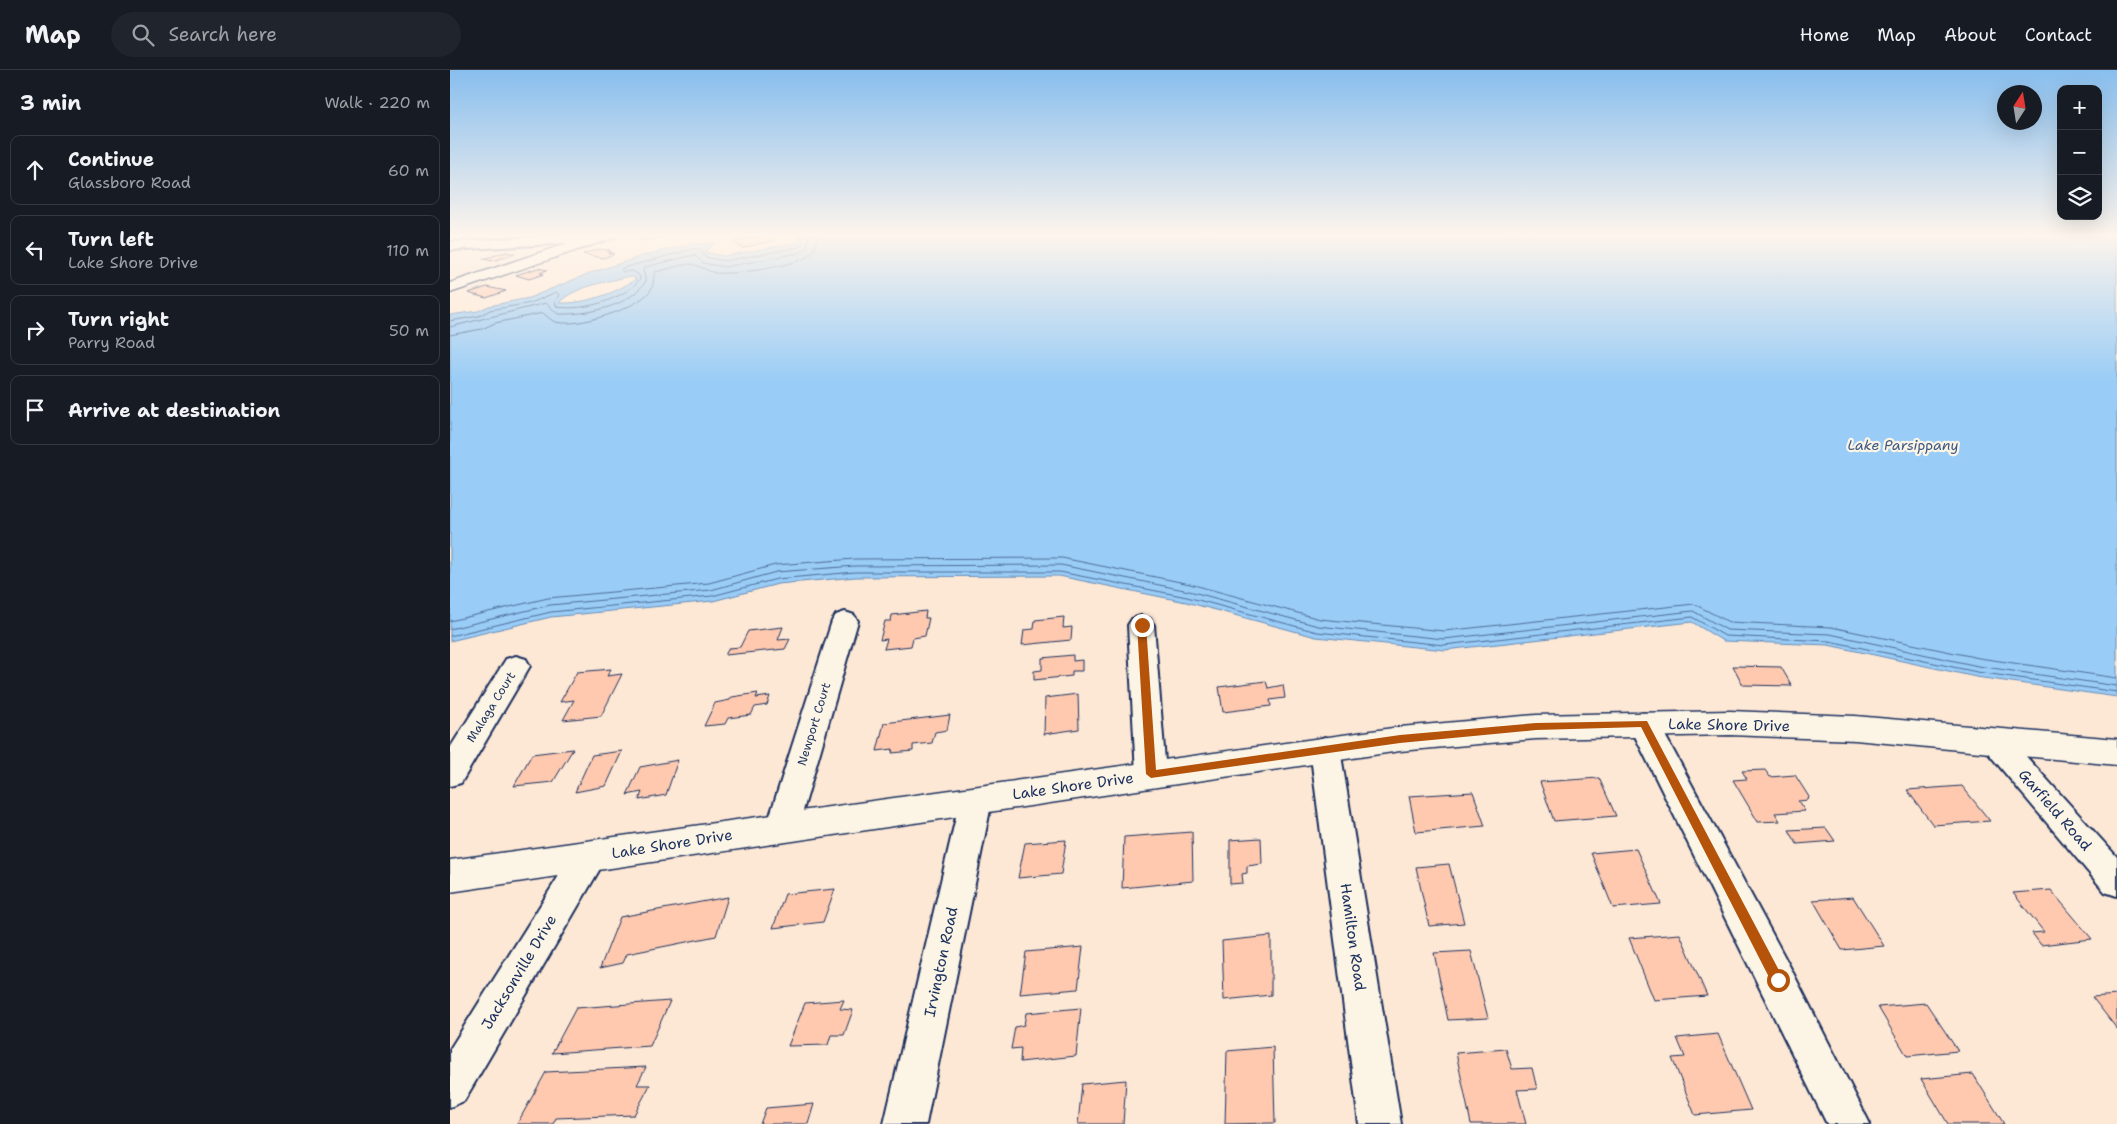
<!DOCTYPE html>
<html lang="en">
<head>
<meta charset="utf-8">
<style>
  :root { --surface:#171b24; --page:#20242c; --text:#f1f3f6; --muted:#9ea1a6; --line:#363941 }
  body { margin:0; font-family:"Shantell Sans",sans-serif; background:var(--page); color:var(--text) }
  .controls { position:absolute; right:15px; top:15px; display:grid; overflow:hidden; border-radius:10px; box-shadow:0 5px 20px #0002 }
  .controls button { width:45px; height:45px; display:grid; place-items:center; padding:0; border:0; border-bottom:1px solid var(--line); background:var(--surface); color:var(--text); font:25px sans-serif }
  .compass { position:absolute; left:1547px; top:15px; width:45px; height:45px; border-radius:50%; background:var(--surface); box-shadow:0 5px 20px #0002; rotate:12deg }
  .stop { position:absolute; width:15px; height:15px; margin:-11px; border:4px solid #b45309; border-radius:50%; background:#fff }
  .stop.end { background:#b45309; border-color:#fff; box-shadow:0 1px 5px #0008 }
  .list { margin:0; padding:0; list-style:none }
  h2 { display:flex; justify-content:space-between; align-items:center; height:65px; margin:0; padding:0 20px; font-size:21px }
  h2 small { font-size:16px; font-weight:400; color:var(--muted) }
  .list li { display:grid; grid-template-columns:32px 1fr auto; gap:15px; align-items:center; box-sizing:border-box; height:70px; margin:0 10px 10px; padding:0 10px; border:1px solid var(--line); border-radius:10px }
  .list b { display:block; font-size:19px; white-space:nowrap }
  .list p { margin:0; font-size:16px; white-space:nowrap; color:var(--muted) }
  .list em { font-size:16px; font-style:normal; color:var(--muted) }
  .icon { flex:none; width:28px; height:28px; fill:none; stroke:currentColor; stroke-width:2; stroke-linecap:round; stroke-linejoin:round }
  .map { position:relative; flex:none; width:1667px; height:1054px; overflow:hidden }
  header { display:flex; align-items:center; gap:30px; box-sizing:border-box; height:70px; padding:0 25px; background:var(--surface); border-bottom:1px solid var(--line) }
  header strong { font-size:24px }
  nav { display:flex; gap:28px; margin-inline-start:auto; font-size:18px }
  .search { width:350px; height:45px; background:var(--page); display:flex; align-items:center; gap:12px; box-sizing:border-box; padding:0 18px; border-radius:28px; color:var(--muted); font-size:19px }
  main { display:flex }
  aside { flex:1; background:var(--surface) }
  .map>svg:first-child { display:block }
</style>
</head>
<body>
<header>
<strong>Map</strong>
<div class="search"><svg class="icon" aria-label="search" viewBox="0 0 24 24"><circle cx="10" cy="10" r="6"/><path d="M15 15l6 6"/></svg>Search here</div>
<nav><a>Home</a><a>Map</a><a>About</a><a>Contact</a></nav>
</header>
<main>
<aside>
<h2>3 min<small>Walk · 220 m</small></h2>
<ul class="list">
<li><svg class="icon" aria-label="ahead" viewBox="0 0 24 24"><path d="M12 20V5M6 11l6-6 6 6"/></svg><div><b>Continue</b><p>Glassboro Road</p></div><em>60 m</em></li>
<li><svg class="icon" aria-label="left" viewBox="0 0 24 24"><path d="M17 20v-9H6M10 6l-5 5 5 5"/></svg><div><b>Turn left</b><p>Lake Shore Drive</p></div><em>110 m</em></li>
<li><svg class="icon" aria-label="right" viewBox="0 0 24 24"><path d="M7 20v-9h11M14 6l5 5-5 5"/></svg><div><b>Turn right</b><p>Parry Road</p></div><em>50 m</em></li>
<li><svg class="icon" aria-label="arrive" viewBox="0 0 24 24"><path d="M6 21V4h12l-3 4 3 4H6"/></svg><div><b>Arrive at destination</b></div></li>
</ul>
</aside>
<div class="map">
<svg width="1667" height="1054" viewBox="0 0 1667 1054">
  <rect width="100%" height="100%" fill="#fde8d5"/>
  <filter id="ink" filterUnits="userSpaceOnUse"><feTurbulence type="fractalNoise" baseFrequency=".02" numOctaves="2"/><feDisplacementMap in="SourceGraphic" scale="10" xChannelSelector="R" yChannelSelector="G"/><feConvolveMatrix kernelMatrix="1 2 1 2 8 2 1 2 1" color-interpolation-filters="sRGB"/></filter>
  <g filter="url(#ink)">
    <path fill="#99ccf6" stroke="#678db9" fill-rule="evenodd" d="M 345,164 L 1667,164 L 1667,627 L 1526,607 L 1378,575 L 1273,571 L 1242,552 L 995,580 L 866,567 L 736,532 L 609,506 L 406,507 L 328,514 L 263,531 L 101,547 L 0,571 L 0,245 L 28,241 L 39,236 L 79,228 L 140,203 L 199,184 L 242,174 L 264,173 L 255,182 L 274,186 L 348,172 L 348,166 ZM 181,206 L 186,209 C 164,224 135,234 109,233 C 122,217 160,211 181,206 Z"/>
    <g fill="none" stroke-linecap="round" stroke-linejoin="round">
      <g stroke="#4d6e9b" stroke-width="1">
        <path d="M 0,251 L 29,246 L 40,240 L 81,233 L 106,222 L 109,225 L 105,232 L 107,237 C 133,241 174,230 190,209 L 189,205 L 182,201 L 173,202 L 171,200 L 173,198 L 243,179 L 250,179 L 255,187 L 275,191 L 349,177 L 353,173 L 353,164"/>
        <path d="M 0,257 L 96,233 L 108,244 C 137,245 179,237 196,211 L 193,200 L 195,197 L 244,185 L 253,193 L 275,197 L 349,183 L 357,177 L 359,164"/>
        <path d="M 0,265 L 32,259 L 45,253 L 93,243 C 97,246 101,251 106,252 C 127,258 187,239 200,221 C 204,216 203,208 205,202 C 216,200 228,195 239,194 C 247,194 257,201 265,203 C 282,205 347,196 360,185 C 366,180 367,172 367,164"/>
        <path d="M 0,551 L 98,528 L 259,513 L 325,495 L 405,489 L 612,488 L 740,514 L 870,549 L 994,561 L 1244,534 L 1279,552 L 1381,557 L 1529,588 L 1667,608"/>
        <path d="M 0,559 L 100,535 L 261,520 L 326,502 L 405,496 L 611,495 L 739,521 L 868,556 L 994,569 L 1243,541 L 1277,560 L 1380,564 L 1528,596 L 1667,616"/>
        <path d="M 0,566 L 101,542 L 262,526 L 327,509 L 405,502 L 610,502 L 737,527 L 867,562 L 994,575 L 1242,547 L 1275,566 L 1379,571 L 1527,602 L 1667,622"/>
      </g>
    </g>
    <g fill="#fec9af" stroke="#1b2f5e">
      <path d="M 199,164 L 220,164 L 197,171 L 187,169 Z"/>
      <path d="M 316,164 L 325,170 L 292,178 L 284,172 Z"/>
      <path d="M 148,179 L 160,180 L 157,181 L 161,182 L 158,183 L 164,184 L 153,188 L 133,184 Z"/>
      <path d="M 56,182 L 65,184 L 43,191 L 33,189 Z"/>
      <path d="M 88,198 L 97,200 L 90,203 L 94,204 L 79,209 L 66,205 Z"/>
      <path d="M 37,217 L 56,221 L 36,228 L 18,223 Z"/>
      <path d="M 476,541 L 475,548 L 479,548 L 475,566 L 463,568 L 461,576 L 434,579 L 437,569 L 430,570 L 435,551 L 441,551 L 442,545 Z"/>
      <path d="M 614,547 L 613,558 L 622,557 L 621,570 L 572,575 L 574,560 L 584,559 L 585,550 Z"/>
      <path d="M 333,557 L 328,570 L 340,569 L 335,579 L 275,585 L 279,578 L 290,577 L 298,561 Z"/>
      <path d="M 623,585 L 623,591 L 632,590 L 632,601 L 622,601 L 622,606 L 584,610 L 584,601 L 592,600 L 592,588 Z"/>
      <path d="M 1283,596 L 1331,597 L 1342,616 L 1293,615 Z"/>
      <path d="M 161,599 L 157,606 L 172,604 L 151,646 L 113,650 L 124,630 L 110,632 L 127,602 Z"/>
      <path d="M 816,611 L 818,618 L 833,615 L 835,628 L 820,630 L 821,636 L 773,642 L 769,617 Z"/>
      <path d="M 308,623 L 306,628 L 320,626 L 317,635 L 305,637 L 301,645 L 278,648 L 275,654 L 254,656 L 265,633 L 280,630 L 282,627 Z"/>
      <path d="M 628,624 L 629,659 L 594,664 L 595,628 Z"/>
      <path d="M 500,645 L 497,660 L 485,662 L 482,673 L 463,675 L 463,681 L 442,683 L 443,679 L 427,681 L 434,653 Z"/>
      <path d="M 123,679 L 103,712 L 64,716 L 82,684 Z"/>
      <path d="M 172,681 L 156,716 L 125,722 L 142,685 Z"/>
      <path d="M 228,690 L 216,725 L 189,730 L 192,722 L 177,725 L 190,697 Z"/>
      <path d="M 1315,700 L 1320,707 L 1345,705 L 1359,727 L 1358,730 L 1348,731 L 1355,741 L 1325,743 L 1330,751 L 1308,752 L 1283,710 L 1297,709 L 1292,701 Z"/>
      <path d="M 1149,708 L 1166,746 L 1104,751 L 1090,712 Z"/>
      <path d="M 1512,716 L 1540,751 L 1483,755 L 1457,720 Z"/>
      <path d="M 1023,722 L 1035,756 L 966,762 L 959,726 Z"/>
      <path d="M 1376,758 L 1385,771 L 1347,774 L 1339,760 Z"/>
      <path d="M 742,762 L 743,811 L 672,818 L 674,767 Z"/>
      <path d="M 811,768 L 812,794 L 797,796 L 797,803 L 792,804 L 793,813 L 780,814 L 780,770 Z"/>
      <path d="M 616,770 L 611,804 L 568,808 L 575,773 Z"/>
      <path d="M 1186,779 L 1211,834 L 1163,838 L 1141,783 Z"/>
      <path d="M 999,794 L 1014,853 L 979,856 L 966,797 Z"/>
      <path d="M 385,819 L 373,852 L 323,858 L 335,824 Z"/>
      <path d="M 1601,820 L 1642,869 L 1591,875 L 1582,863 L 1594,862 L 1563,823 Z"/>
      <path d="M 278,827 L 266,866 L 177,884 L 173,893 L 150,898 L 170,847 Z"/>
      <path d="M 1403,827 L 1434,876 L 1392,880 L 1363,830 Z"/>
      <path d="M 1230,864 L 1257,926 L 1204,930 L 1179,868 Z"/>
      <path d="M 821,866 L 821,925 L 774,930 L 772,871 Z"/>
      <path d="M 633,877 L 628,919 L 570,924 L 576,882 Z"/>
      <path d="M 1021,881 L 1038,948 L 998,950 L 984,883 Z"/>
      <path d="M 1667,925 L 1667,959 L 1642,927 Z"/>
      <path d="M 394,930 L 390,939 L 403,940 L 394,965 L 381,965 L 378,975 L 338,976 L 355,933 Z"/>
      <path d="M 220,931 L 200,976 L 102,983 L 126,938 Z"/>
      <path d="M 1476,933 L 1508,981 L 1457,986 L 1428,937 Z"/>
      <path d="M 631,938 L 626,986 L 570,992 L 571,978 L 561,979 L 565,957 L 574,955 L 576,943 Z"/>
      <path d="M 1268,964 L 1301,1040 L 1245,1045 L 1222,988 L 1235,987 L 1227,968 Z"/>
      <path d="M 823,977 L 825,1053 L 775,1054 L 777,981 Z"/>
      <path d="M 1056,979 L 1062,999 L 1082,998 L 1087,1019 L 1067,1020 L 1076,1054 L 1021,1054 L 1006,983 Z"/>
      <path d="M 196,997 L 187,1015 L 200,1015 L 184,1045 L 106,1048 L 103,1054 L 67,1054 L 96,1002 Z"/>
      <path d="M 1523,1004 L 1554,1054 L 1498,1054 L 1471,1009 Z"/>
      <path d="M 676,1010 L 673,1054 L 628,1054 L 632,1014 Z"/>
      <path d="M 364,1034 L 358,1054 L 310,1054 L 316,1038 Z"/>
    </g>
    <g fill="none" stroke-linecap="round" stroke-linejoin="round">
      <defs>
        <g id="street">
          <path d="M 130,164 L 159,164 L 161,167 L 154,171 L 0,180 L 0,172 Z"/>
          <path d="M 395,542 L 404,545 L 408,551 L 348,758 L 343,768 L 332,772 L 321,768 L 316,758 L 382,551 L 386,545 Z"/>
          <path d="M 691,546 L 700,549 L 704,555 L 716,704 L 712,713 L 701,716 L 690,713 L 686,704 L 678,555 L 682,549 Z"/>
          <path d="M 66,586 L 76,589 L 80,596 L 11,713 L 0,716 L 0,678 L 56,589 Z"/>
          <path d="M 1194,643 L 1204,646 L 1209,654 L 1340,897 L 1420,1054 L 1377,1054 L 1179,654 L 1184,646 Z"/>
          <path d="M 1544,659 L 1554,662 L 1667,787 L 1667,826 L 1655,822 L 1534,678 L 1529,670 L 1534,662 Z"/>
          <path d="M 875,667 L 886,671 L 890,679 L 951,1054 L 909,1054 L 860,679 L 864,671 Z"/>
          <path d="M 526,717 L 537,721 L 542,730 L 476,1054 L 434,1054 L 510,730 L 515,721 Z"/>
          <path d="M 139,773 L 151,777 L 156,787 L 151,797 L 14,1031 L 0,1037 L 0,979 L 127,777 Z"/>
        </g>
        <g id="secondary">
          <path d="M 145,164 L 168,164 L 166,167 L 0,223 L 0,213 Z"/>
          <path d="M 1280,641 L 1405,646 L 1667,669 L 1667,695 L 1405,670 L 1280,665 L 1086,669 L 950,681 L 0,822 L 0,790 L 950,657 L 1086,645 Z"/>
        </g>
      </defs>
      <use href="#street" stroke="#1b2f5e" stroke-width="4"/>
      <use href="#secondary" stroke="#1b2f5e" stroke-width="3"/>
      <use href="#street" fill="#fcf5e5" fill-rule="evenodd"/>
      <use href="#secondary" fill="#fcf5e5" fill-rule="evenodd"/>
    </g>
  </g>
  <linearGradient id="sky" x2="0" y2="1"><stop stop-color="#88beee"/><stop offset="0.53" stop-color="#fef5ec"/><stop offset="1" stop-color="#fef5ec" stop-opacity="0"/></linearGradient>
  <rect width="1667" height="312" fill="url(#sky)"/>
  <path fill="#b45309" d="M 692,552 L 696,555 L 706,700 L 950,665 L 1086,653 L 1197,651 L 1332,906 L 1334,910 L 1332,915 L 1328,916 L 1323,915 L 1191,657 L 1086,660 L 950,673 L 701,708 L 696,704 L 687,555 Z"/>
  <g text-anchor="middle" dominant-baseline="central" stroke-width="4.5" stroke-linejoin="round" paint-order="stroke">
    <g font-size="12" fill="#1b2f5e" stroke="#fcf5e5">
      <text transform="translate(41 637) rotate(-58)">Malaga Court</text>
      <text transform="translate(364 654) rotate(-73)">Newport Court</text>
    </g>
    <g font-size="14" font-style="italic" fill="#3a5684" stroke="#fcf5e5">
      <text x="1453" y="375">Lake Parsippany</text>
    </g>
    <g font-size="15" fill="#1b2f5e" stroke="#fcf5e5">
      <text transform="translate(1279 655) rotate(1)">Lake Shore Drive</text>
      <text transform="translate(623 716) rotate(-8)">Lake Shore Drive</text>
      <text transform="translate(1605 740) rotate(49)">Garfield Road</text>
      <text transform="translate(222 774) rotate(-9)">Lake Shore Drive</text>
      <text transform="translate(903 867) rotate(82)">Hamilton Road</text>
      <text transform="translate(491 892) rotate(-78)">Irvington Road</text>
      <text transform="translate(69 902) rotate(-59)">Jacksonville Drive</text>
    </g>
  </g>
</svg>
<div class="controls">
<button>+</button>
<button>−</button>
<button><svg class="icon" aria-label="layers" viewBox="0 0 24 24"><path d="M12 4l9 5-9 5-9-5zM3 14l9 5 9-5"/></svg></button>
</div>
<svg class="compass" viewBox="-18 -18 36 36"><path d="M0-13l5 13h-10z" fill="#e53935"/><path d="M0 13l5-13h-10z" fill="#9ea1a6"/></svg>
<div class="stop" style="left:1328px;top:910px"></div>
<div class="stop end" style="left:692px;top:555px"></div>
</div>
</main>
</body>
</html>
